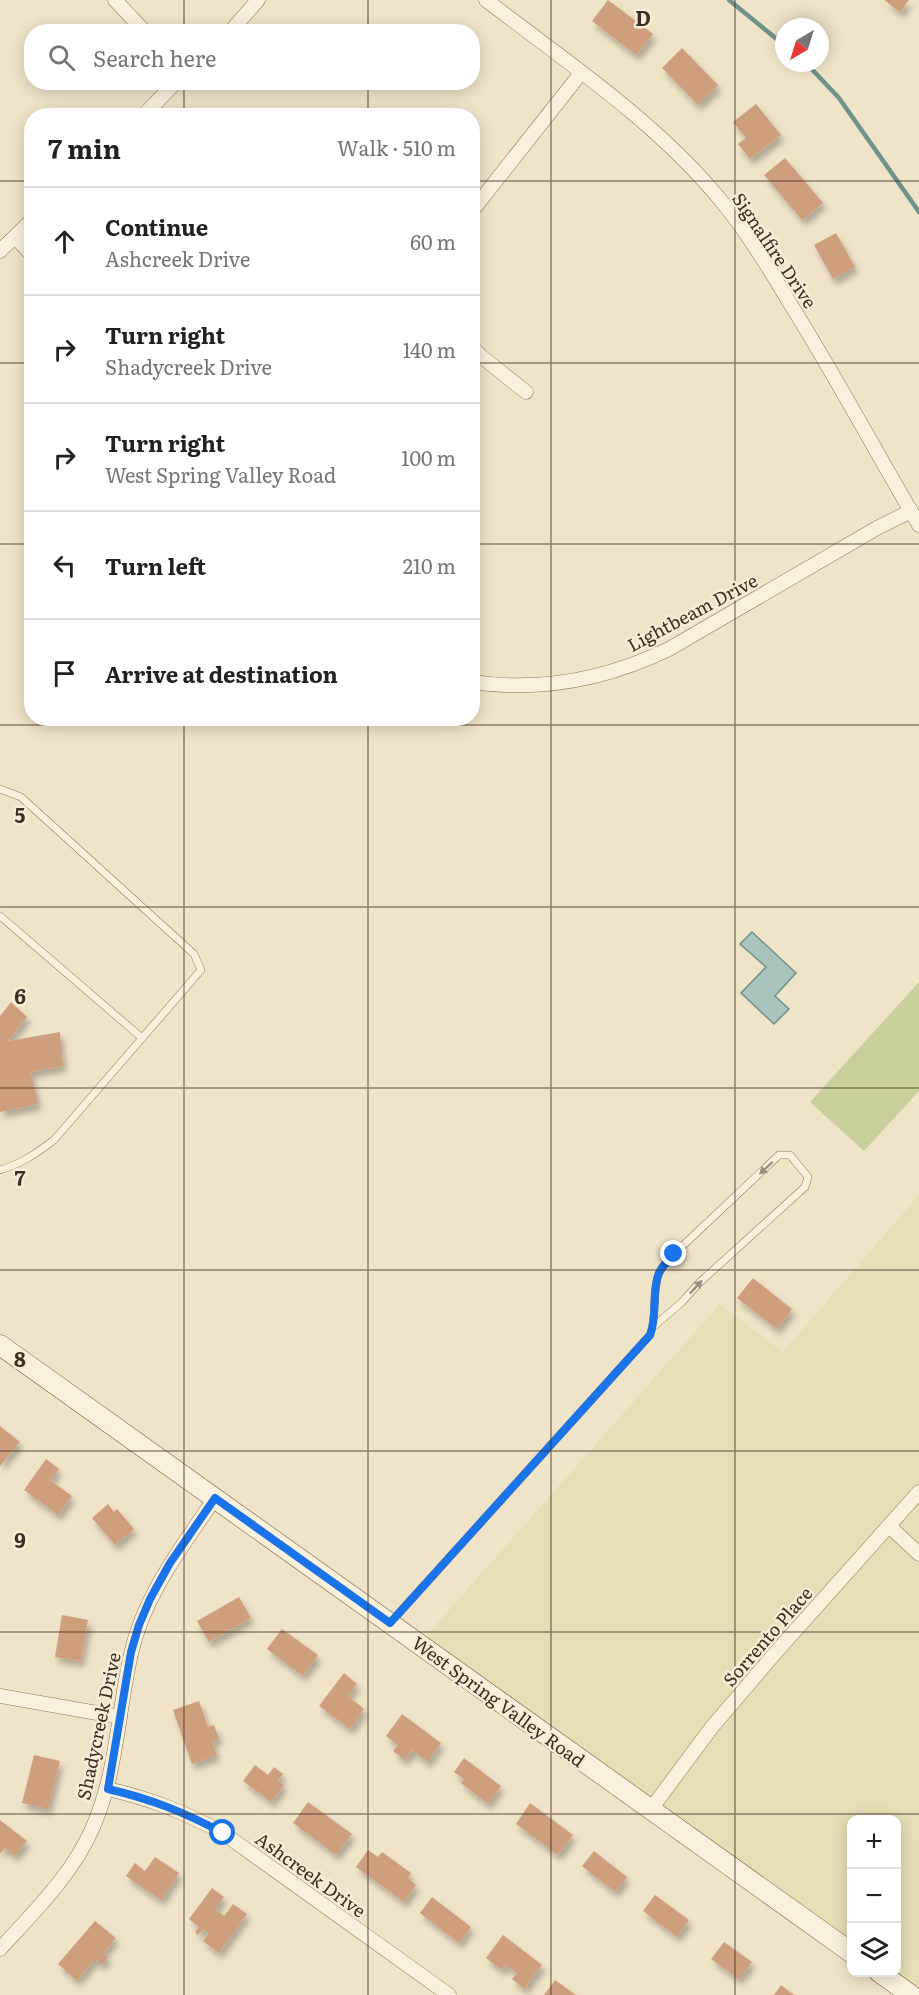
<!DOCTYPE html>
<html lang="en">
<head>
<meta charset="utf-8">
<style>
  :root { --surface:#fff; --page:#f6f6f6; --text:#202124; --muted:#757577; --line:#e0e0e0 }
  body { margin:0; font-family:Literata,serif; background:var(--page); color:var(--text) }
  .controls { position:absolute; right:18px; bottom:18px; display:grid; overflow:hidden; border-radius:12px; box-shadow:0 3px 15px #0003 }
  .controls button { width:54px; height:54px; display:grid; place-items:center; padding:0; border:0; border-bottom:2px solid var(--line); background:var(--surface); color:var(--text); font:30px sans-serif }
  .compass { position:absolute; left:775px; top:18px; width:54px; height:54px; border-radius:50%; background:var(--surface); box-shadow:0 3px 15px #0003; rotate:218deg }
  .stop { position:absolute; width:18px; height:18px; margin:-14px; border:4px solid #1a73e8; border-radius:50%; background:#fff }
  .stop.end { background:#1a73e8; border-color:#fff; box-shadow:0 2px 6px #0008 }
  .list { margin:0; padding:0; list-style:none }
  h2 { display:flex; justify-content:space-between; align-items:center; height:78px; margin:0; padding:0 24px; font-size:26px }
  h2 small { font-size:20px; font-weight:400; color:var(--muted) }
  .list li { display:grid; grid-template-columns:39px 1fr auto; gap:18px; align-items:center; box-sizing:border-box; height:108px; padding:0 24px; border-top:2px solid var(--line) }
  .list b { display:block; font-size:22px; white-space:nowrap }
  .list p { margin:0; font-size:20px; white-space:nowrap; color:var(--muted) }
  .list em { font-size:20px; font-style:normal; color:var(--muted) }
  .icon { flex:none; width:33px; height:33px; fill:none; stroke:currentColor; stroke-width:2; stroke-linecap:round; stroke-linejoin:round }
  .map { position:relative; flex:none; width:919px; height:1995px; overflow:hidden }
  .search { position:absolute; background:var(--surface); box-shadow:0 3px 15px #0003; left:24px; top:24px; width:456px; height:66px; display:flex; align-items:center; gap:15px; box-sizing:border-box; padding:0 21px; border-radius:24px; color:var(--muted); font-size:22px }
  .panel { position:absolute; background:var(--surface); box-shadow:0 3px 15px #0003; left:24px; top:108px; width:456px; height:618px; border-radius:24px }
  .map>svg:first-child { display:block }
</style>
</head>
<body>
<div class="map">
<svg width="919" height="1995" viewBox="0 0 919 1995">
  <defs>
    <filter id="shadow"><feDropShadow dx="3.5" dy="6" stdDeviation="3" flood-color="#0004"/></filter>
  </defs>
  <rect width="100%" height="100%" fill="#f0e4c8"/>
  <path fill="#e6deb5" d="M 919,1195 L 919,1995 L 879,1973 L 896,1972 L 896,1820 L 852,1820 L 851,1953 L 419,1644 L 720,1304 L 783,1352 Z"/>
  <path fill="#c9cf9b" d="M 919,982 L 919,1091 L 864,1151 L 810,1102 Z"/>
  <path fill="#a9c4bc" stroke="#6f938a" stroke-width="1.5" d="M 752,932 L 796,973 L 775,996 L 789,1009 L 774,1024 L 741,993 L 766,967 L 740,944 Z"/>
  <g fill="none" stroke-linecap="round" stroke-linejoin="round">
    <g stroke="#6f938a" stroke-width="4.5">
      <path d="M 729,0 L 784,45"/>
      <path d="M 806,63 L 839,98 L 919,212"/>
    </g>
  </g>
  <g fill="#cf9f7d" filter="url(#shadow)">
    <path d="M 608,0 L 653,34 L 636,55 L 592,21 Z"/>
    <path d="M 884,0 L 909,0 L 900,12 Z"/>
    <path d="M 682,48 L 718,85 L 698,105 L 662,68 Z"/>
    <path d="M 756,104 L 781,135 L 750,159 L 738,144 L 746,138 L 733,122 Z"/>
    <path d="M 785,158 L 823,203 L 802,220 L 764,175 Z"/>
    <path d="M 836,233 L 855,267 L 833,279 L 814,245 Z"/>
    <path d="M 11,1002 L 27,1017 L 8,1041 L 60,1032 L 63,1066 L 31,1072 L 38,1104 L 0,1112 L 0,1016 Z"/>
    <path d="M 753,1278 L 792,1309 L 777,1329 L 737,1298 Z"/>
    <path d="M 0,1426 L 20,1442 L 0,1466 Z"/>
    <path d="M 46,1459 L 59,1469 L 50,1480 L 72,1496 L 58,1515 L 24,1490 Z"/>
    <path d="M 108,1504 L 114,1512 L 117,1509 L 134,1529 L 115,1545 L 92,1518 Z"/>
    <path d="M 239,1597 L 251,1618 L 209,1642 L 197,1621 Z"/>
    <path d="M 62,1615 L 88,1620 L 81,1661 L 55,1657 Z"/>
    <path d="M 282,1629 L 318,1655 L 303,1676 L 267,1649 Z"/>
    <path d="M 344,1673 L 357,1684 L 348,1696 L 364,1709 L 350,1729 L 319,1706 Z"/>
    <path d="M 199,1701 L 208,1727 L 214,1725 L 219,1739 L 212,1742 L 217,1755 L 192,1764 L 173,1710 Z"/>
    <path d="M 402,1714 L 441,1743 L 428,1762 L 412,1750 L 405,1760 L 393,1751 L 398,1745 L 386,1736 Z"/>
    <path d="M 34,1755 L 60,1761 L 48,1809 L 22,1803 Z"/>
    <path d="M 464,1758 L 501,1786 L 488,1804 L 461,1783 L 464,1779 L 454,1772 Z"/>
    <path d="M 255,1765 L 268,1775 L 274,1767 L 283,1774 L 278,1781 L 284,1785 L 271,1802 L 243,1781 Z"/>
    <path d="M 308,1802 L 352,1834 L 336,1855 L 293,1823 Z"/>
    <path d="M 530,1803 L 573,1835 L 558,1855 L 516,1824 Z"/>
    <path d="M 0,1820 L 27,1841 L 15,1856 L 5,1848 L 0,1854 Z"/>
    <path d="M 368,1850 L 378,1857 L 382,1852 L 411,1873 L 408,1878 L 416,1885 L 404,1902 L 356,1867 Z"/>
    <path d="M 594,1851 L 627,1877 L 615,1892 L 582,1866 Z"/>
    <path d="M 155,1857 L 179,1873 L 161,1900 L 126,1876 L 135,1863 L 145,1871 Z"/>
    <path d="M 212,1888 L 224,1897 L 215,1909 L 224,1916 L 233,1904 L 247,1914 L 219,1953 L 203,1941 L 209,1933 L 203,1929 L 198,1935 L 195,1932 L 199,1927 L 189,1919 Z"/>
    <path d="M 655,1895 L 689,1920 L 677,1937 L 643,1911 Z"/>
    <path d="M 432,1897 L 471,1927 L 459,1943 L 420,1913 Z"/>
    <path d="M 95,1921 L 116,1938 L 103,1953 L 108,1957 L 102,1965 L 95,1959 L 77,1981 L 58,1964 Z"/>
    <path d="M 503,1935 L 542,1965 L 524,1989 L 512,1979 L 517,1973 L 506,1965 L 502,1970 L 486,1958 Z"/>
    <path d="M 724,1942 L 752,1962 L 739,1979 L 711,1959 Z"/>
    <path d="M 555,1980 L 576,1995 L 544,1995 Z"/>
    <path d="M 781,1985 L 794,1995 L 774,1995 Z"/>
  </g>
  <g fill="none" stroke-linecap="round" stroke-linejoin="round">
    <defs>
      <g id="lane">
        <path d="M 0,789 L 21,797 L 194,954 L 201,970 L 54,1140 C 37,1153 21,1164 0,1170"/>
        <path d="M 0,916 L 142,1038"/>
        <path d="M 392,1621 L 650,1335 C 658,1315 651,1293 659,1273 C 662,1266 669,1260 674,1254 L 779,1155 L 790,1155 L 808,1177 L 805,1187 L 699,1283 L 682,1302 L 653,1327"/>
      </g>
      <g id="street">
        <path d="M 115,0 L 145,32"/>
        <path d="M 486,0 C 568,63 657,122 723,203 C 749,235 770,270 791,305 C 836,377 876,452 919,525"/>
        <path d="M 230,32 L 258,0"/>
        <path d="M 143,116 L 176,82"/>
        <path d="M 472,211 L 581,73"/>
        <path d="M 15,237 L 32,255"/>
        <path d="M 0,251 L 32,220"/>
        <path d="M 472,347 L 482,357 L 526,392"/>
        <path d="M 472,682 C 541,692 607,679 669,649 L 877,528 L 911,511"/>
        <path d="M 889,1526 L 919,1554"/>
        <path d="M 0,1696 L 120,1717"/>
        <path d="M 108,1789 C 151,1799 184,1812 223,1833 L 449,1995"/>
        <path d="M 651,1809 L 712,1727 L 777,1651 L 919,1492"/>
        <path d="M 0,1949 C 34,1912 73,1874 93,1827 C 117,1772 118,1711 131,1654 C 144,1595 182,1547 215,1498"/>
      </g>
      <g id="secondary">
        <path d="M 0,1345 L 852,1953"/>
        <path d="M 879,1972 L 911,1995"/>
      </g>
    </defs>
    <use href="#lane" stroke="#8d765c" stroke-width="8"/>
    <use href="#street" stroke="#8d765c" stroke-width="15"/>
    <use href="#secondary" stroke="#6f573f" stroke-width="21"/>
    <use href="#lane" stroke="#faf1dc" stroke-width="7"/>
    <use href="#street" stroke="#faf1dc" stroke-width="14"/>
    <use href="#secondary" stroke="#faf1dc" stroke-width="20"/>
  </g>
  <defs><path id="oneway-solid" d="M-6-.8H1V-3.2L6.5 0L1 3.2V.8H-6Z" transform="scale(1.5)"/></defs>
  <g fill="#9c907e">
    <use href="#oneway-solid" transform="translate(766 1168) rotate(137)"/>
    <use href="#oneway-solid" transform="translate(696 1287) rotate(-47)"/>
  </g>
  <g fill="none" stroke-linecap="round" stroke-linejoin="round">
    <path stroke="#1a73e8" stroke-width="8" d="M 223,1833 C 184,1812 151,1799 108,1789 L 131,1652 L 139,1625 L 150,1599 L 170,1563 L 215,1498 L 390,1623 L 650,1335 C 658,1315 651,1293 659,1273 C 662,1266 669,1260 674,1254"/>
  </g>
  <path fill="none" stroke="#3d2e20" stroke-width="1.5" stroke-opacity="0.55" d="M 184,0 L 184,32M 368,0 L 368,32M 551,0 L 551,1995M 735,0 L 735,1995M 184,82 L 184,116M 368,82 L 368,116M 0,181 L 32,181M 472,181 L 919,181M 0,363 L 32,363M 472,363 L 919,363M 0,544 L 32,544M 472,544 L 919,544M 184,718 L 184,1995M 368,718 L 368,1995M 0,725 L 919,725M 0,907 L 919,907M 0,1088 L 919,1088M 0,1270 L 919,1270M 0,1451 L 919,1451M 0,1632 L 919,1632M 0,1814 L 919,1814"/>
  <g text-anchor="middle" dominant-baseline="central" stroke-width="5" stroke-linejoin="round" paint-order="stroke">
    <g font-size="18" fill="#3d2e20" stroke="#f7eed8">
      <text transform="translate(775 250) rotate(56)">Signalfire Drive</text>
      <text transform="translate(692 612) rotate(-28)">Lightbeam Drive</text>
      <text transform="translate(767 1636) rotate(-49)">Sorrento Place</text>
      <text transform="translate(499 1701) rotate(36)">West Spring Valley Road</text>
      <text transform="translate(98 1726) rotate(-78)">Shadycreek Drive</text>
      <text transform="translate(311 1874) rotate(36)">Ashcreek Drive</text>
    </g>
  </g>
  <g font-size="20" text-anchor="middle" font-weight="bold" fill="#3d2e20" stroke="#f7eed8" stroke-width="5" stroke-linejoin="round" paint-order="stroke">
    <text x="643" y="26">D</text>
    <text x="20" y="823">5</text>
    <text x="20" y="1004">6</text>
    <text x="20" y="1186">7</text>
    <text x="20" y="1367">8</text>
    <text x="20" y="1548">9</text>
  </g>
</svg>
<div class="controls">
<button>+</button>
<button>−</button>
<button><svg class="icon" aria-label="layers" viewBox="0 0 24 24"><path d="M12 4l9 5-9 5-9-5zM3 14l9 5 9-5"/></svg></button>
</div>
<svg class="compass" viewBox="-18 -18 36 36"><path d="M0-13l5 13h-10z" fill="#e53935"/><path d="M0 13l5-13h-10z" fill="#757577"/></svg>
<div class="stop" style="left:223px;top:1833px"></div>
<div class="stop end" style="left:674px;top:1254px"></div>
<div class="search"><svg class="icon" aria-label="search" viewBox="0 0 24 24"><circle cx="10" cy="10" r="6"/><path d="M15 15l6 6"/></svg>Search here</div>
<section class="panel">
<h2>7 min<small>Walk · 510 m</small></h2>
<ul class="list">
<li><svg class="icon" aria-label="ahead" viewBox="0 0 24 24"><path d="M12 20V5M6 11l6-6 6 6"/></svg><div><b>Continue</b><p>Ashcreek Drive</p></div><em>60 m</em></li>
<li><svg class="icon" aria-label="right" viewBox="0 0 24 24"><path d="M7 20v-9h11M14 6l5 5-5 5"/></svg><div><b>Turn right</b><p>Shadycreek Drive</p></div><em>140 m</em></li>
<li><svg class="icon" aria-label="right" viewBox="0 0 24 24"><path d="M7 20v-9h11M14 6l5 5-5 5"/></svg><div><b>Turn right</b><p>West Spring Valley Road</p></div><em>100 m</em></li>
<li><svg class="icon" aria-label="left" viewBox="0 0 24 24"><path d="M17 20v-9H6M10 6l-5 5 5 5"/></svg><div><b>Turn left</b></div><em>210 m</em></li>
<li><svg class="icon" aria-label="arrive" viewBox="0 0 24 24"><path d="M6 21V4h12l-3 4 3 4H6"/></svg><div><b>Arrive at destination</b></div></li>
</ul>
</section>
</div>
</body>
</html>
